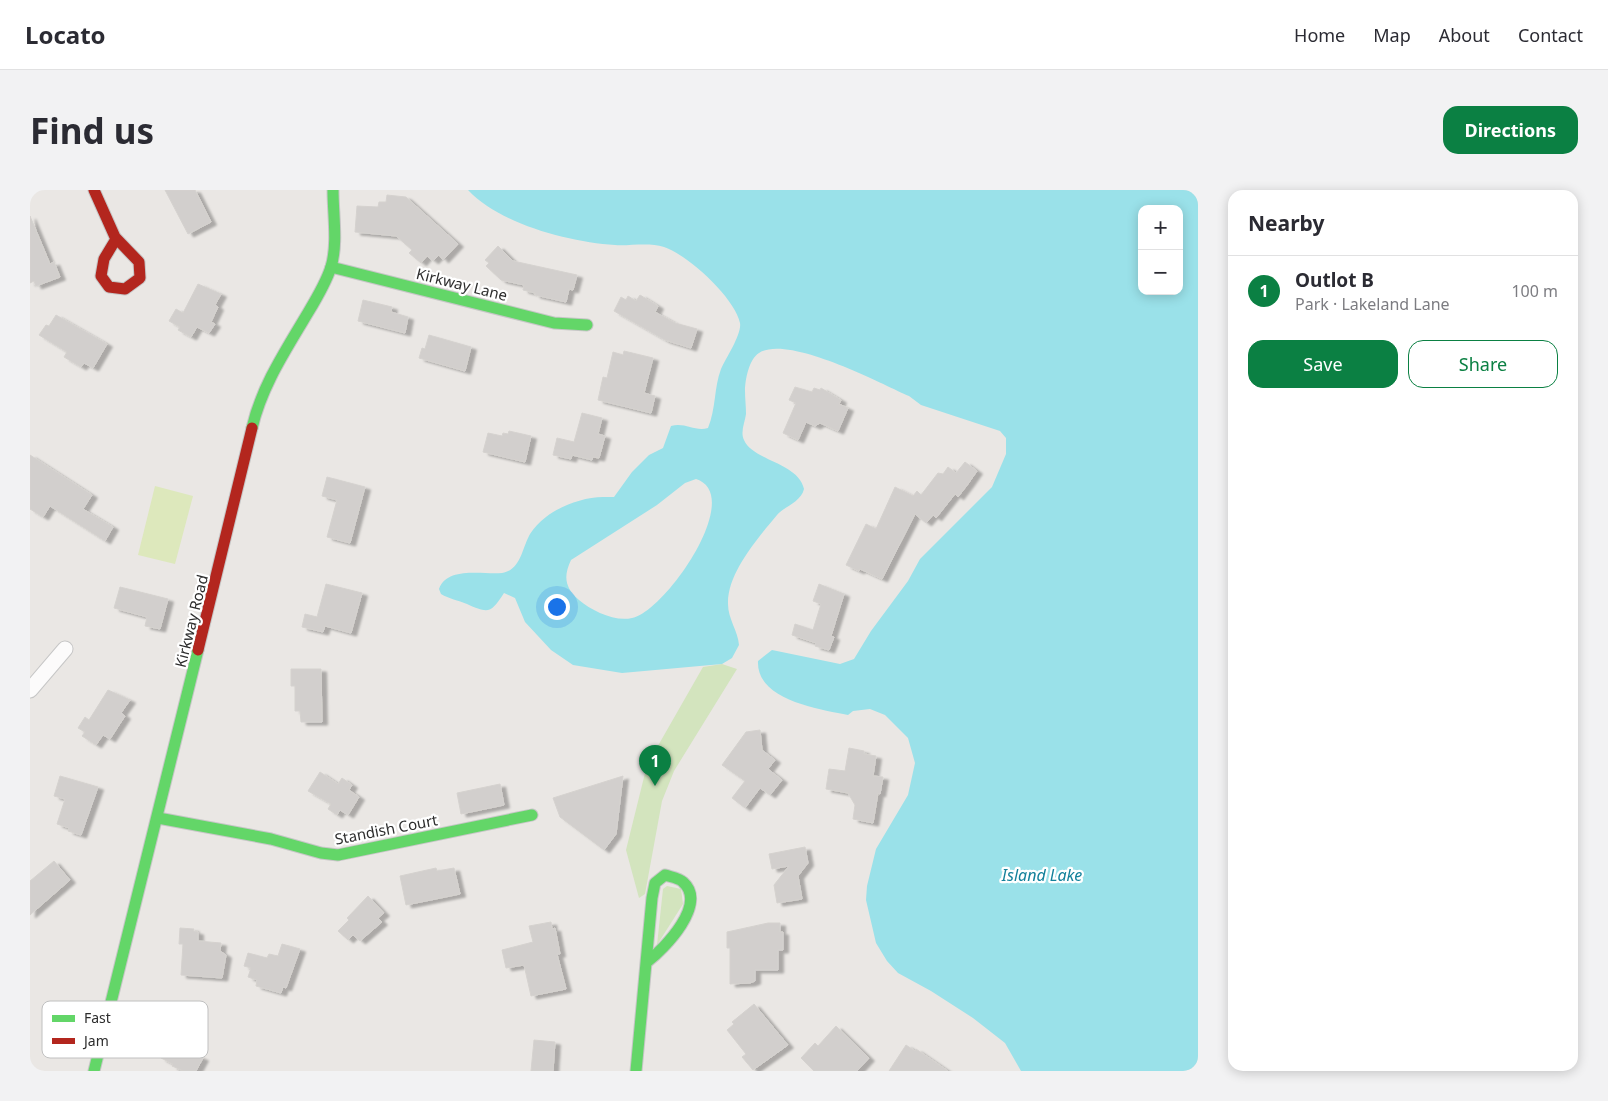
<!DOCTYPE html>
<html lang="en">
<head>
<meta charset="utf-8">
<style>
  :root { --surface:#fff; --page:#f2f2f3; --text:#2b2b33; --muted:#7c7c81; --line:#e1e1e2; --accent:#0b8043 }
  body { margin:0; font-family:"Noto Sans",sans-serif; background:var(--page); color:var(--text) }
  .controls { position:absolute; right:15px; top:15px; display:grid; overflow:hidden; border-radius:10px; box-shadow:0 2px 12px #0003 }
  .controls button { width:45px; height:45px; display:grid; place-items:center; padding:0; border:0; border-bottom:1px solid var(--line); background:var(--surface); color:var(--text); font:25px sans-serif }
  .you { position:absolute; left:526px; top:416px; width:18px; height:18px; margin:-12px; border:4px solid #fff; border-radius:50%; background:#1a73e8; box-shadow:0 0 0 8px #1a73e833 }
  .badge { display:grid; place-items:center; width:32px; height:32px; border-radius:50%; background:var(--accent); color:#fff; font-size:16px; font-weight:700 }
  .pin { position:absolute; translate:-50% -41px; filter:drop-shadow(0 1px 2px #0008) }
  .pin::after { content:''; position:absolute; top:26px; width:18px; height:15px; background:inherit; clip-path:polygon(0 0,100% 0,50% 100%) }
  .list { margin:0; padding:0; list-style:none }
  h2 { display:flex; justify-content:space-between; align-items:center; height:65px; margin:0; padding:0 20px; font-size:21px }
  h2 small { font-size:16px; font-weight:400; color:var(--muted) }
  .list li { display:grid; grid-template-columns:32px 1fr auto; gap:15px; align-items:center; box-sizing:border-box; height:70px; padding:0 20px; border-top:1px solid var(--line) }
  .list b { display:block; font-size:19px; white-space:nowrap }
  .list p { margin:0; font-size:16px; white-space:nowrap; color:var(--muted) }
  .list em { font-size:16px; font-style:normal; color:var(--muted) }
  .actions { display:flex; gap:10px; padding:15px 20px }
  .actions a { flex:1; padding:11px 0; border:1px solid var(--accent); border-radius:15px; text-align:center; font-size:18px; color:var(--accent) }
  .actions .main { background:var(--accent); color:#fff }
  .map { position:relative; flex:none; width:1168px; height:881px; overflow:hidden; border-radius:15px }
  header { display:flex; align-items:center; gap:30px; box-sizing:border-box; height:70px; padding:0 25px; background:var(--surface); border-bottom:1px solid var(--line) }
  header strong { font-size:24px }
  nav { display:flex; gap:28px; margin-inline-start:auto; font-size:18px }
  .intro { display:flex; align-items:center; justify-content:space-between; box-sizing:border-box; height:120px; padding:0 30px }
  h1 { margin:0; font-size:35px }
  .button { padding:12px 22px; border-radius:15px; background:var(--accent); color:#fff; font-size:18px; font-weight:700 }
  main { display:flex; gap:30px; padding:0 30px }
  aside { flex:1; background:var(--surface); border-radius:15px; box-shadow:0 2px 12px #0003 }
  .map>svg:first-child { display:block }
</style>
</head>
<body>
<header>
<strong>Locato</strong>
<nav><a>Home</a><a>Map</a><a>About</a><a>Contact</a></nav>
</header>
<div class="intro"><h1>Find us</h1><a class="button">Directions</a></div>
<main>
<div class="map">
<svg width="1168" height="881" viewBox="0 0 1168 881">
  <defs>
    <filter id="shadow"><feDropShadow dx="5.5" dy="3" stdDeviation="1" flood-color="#0004"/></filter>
  </defs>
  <rect width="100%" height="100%" fill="#eae7e4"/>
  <g fill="#d3e4be">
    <path d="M 692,474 L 707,479 L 644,581 L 632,611 L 615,704 L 609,708 L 596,660 L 617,575 L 673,477 Z"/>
    <path d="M 637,696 L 651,699 L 653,714 L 627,755 L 633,699 Z"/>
  </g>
  <path fill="#dde8bc" d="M 125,296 L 163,306 L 145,374 L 108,365 Z"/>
  <path fill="#9ae1e9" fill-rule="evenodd" d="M 438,0 L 1168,0 L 1168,881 L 991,881 L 975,853 L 943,828 L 901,801 L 868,783 L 857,771 L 846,753 L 836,710 L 837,696 L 846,659 L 878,605 L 885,573 L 878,548 L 855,525 L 840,519 L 823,521 L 818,525 C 789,519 726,510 728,471 L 742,460 L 810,474 L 824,469 L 841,441 L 878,391 L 890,369 L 962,297 L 976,264 L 976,248 L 970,241 L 891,215 L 879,206 C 850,193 757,144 729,163 C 719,169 715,190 715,201 C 715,209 716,216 716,224 C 715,232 710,242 714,250 C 723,271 768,272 774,299 C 771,312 755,316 747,325 C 728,348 697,383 698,414 C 698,429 708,441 709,455 L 702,468 L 692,474 L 592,483 L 543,475 L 521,460 L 495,432 L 485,408 L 474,403 C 461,423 459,424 437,414 C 428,410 419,409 411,404 L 409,399 C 417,376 454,385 472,383 C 491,380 492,358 500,344 C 504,338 509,332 516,327 C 530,316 554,307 573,307 C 577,307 580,307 584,307 L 602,282 L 619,265 L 633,258 L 641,236 C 655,232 665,242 678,238 C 686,219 684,197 691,179 C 696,168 712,144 710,133 C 705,108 658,65 634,57 C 619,52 600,56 585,55 C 539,52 470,34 438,0 ZM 1112,19 L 1149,19 L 1149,101 L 1112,101 ZM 666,289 C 716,305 635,422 602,428 C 585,432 562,421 549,410 C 535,398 533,387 541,370 L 627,315 L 655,293 Z"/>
  <g fill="#d2cfcd" stroke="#d5d2cf" filter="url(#shadow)">
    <path d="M 135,0 L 165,0 L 181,32 L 158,44 Z"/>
    <path d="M 357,5 L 376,7 L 428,54 L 413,70 L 409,65 L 403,71 L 397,66 L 391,73 L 379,63 L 382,60 L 366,46 L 325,42 L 327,16 L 348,17 L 349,12 L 356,12 Z"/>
    <path d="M 0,26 L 20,74 L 24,72 L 30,87 L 6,96 L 4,91 L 0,93 Z"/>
    <path d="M 468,56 L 483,71 L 547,85 L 543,100 L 539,99 L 536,112 L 505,105 L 505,103 L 493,100 L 494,95 L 471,90 L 456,76 L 459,73 L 455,70 Z"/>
    <path d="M 168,94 L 191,104 L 185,115 L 188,117 L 181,132 L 185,134 L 179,143 L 167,137 L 161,147 L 148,140 L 150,137 L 139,131 L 146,119 L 153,123 Z"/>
    <path d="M 610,105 L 628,116 L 625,122 L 645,133 L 667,139 L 661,158 L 635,150 L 584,121 L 591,107 L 596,110 L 598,106 L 606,111 Z"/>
    <path d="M 333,110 L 362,117 L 361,122 L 378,127 L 375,143 L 328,131 Z"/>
    <path d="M 26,125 L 77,154 L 63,178 L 54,173 L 51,177 L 34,167 L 37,162 L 9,145 L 16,135 L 19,136 Z"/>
    <path d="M 399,145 L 441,157 L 435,181 L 389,168 L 392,158 L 395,159 Z"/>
    <path d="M 594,161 L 623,168 L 614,203 L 625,206 L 621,223 L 568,210 L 573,187 L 577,188 L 583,162 L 593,165 Z"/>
    <path d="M 765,197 L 782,202 L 784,198 L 790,200 L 791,198 L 811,210 L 809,214 L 818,218 L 808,241 L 790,233 L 785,236 L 776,232 L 768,250 L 753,243 L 766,213 L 759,210 Z"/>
    <path d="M 552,223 L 572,228 L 568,244 L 575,246 L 569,268 L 563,267 L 562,270 L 542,265 L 541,269 L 523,265 L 527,248 L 544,252 Z"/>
    <path d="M 479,241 L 501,246 L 495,272 L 453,262 L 458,243 L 472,246 L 473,243 L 478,244 Z"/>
    <path d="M 0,265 L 62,305 L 53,319 L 83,337 L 75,351 L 20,316 L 13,327 L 0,319 Z"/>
    <path d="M 935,272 L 947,281 L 938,294 L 928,307 L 925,304 L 906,328 L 903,325 L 896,333 L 885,324 L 852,389 L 830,379 L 829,381 L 816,375 L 836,334 L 846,339 L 865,297 L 883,306 L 887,301 L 891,305 L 908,283 L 913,284 L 918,277 L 926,283 Z"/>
    <path d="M 297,287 L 335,297 L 320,353 L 297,347 L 307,310 L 292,306 Z"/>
    <path d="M 296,394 L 332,403 L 321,443 L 295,436 L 293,442 L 272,437 L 275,424 L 287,427 Z"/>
    <path d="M 789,394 L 814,404 L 801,446 L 804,447 L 799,460 L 785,456 L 786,453 L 762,445 L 765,434 L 783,440 L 791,414 L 783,411 Z"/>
    <path d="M 90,397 L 138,409 L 130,439 L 115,436 L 117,427 L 84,418 Z"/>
    <path d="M 261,479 L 291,479 L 292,532 L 271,532 L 270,521 L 265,521 L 265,496 L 261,496 Z"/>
    <path d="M 78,500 L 100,510 L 91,523 L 95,526 L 80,549 L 73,545 L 66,555 L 52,546 L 55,542 L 48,538 L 55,527 L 59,530 Z"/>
    <path d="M 730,540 L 732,560 L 745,570 L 738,579 L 752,590 L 740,605 L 730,598 L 715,618 L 702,608 L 715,591 L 692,575 L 716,542 Z"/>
    <path d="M 819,558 L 834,561 L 834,564 L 846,566 L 843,586 L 853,587 L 850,604 L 848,603 L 843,633 L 823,629 L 825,615 L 818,603 L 796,599 L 799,579 L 815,581 Z"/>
    <path d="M 290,582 L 308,594 L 312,588 L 322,595 L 319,600 L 329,607 L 318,625 L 310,620 L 307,625 L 298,619 L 301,614 L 278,601 Z"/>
    <path d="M 30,586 L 68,597 L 51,645 L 38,641 L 39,638 L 27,634 L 35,609 L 24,606 Z"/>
    <path d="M 593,586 L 586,644 L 574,660 L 530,627 L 523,608 Z"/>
    <path d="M 470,594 L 474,615 L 431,624 L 427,603 Z"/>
    <path d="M 775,657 L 778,673 L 768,686 L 772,709 L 747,713 L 744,695 L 759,676 L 742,679 L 739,664 Z"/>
    <path d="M 24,671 L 40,690 L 0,725 L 0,691 Z"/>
    <path d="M 406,678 L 407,681 L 424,678 L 430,704 L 376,715 L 370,686 Z"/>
    <path d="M 338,706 L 354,723 L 348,728 L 352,732 L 330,751 L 323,745 L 318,750 L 308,741 L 319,730 L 317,728 Z"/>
    <path d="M 521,732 L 522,739 L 525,738 L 530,764 L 527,764 L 536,799 L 501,806 L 494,775 L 476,778 L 472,760 L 503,752 L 499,736 Z"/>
    <path d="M 738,733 L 750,733 L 750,742 L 753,742 L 753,760 L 748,760 L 748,780 L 725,780 L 725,791 L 720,793 L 700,794 L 700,758 L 697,758 L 697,742 Z"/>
    <path d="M 150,738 L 164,739 L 163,741 L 168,742 L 168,751 L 191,753 L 190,761 L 196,765 L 192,788 L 151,785 L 153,754 L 149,754 Z"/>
    <path d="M 252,754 L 270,759 L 256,798 L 253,797 L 251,803 L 226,796 L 227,790 L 218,787 L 221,778 L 214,776 L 218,763 L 237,768 L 239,764 L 248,766 Z"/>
    <path d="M 724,814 L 758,855 L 723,880 L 712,867 L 716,864 L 697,840 L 704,834 L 702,832 Z"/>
    <path d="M 806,836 L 839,868 L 827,881 L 784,881 L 771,868 L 785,853 L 788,856 Z"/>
    <path d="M 141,840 L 154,847 L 150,857 L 173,868 L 166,881 L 154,881 L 142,876 L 143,874 L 131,868 L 131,862 L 122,858 L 128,844 L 137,849 Z"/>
    <path d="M 504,850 L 525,852 L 523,881 L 501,881 Z"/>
    <path d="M 876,855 L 885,861 L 886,859 L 918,881 L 859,881 Z"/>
  </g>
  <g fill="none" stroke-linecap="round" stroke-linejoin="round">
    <defs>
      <path id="street" d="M 0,500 L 35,459"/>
      <g id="fast">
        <path d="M 301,77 L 524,133 L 557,135"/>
        <path d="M 222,238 C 231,199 252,166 273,131 C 283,114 295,96 301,77 C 308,53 303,25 303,0"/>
        <path d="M 128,628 L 241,649 L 291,663 L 308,665 L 502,625"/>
        <path d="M 64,881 L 168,460"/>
        <path d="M 606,881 L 622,708 L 625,693 L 635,685 C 641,687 649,688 653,692 C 678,714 635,758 617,772"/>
      </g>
      <g id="jam">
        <path d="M 64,0 L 85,47 L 109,72 L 110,88 L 95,99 L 79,97 L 71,86 L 74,69 L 86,49"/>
        <path d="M 168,460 L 222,238"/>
      </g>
    </defs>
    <use href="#street" stroke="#c6c6c6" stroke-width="17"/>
    <use href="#fast" stroke="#c6c6c6" stroke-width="13"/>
    <use href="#jam" stroke="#c6c6c6" stroke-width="13"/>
    <use href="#street" stroke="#fcfbfb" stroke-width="15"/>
    <use href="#fast" stroke="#63d668" stroke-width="11"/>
    <use href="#jam" stroke="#b3261e" stroke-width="11"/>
  </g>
  <g text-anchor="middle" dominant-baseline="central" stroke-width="4.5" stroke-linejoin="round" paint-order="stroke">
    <g font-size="15" fill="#2d2d2d" stroke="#fff">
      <text transform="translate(432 94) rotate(14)">Kirkway Lane</text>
      <text transform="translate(161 431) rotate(-76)">Kirkway Road</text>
      <text transform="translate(356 639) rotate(-11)">Standish Court</text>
    </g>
    <g font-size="16" font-style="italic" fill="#13819b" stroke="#fff">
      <text x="1012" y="685">Island Lake</text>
    </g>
  </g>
  <rect x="12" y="811" width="166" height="57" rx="8" fill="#fff" stroke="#c0c0c0" stroke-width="1"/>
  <rect x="22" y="825" width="23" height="7" fill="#63d668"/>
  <rect x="22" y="848" width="23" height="6" fill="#b3261e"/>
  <g font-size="14" fill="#2d2d2d">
    <text x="54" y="833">Fast</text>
    <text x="54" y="856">Jam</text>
  </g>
</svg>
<div class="controls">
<button>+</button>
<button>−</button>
</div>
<div class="you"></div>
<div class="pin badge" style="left:625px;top:596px">1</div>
</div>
<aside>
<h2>Nearby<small></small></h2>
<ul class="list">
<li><span class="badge">1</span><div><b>Outlot B</b><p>Park · Lakeland Lane</p></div><em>100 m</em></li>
</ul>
<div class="actions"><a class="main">Save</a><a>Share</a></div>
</aside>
</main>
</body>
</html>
